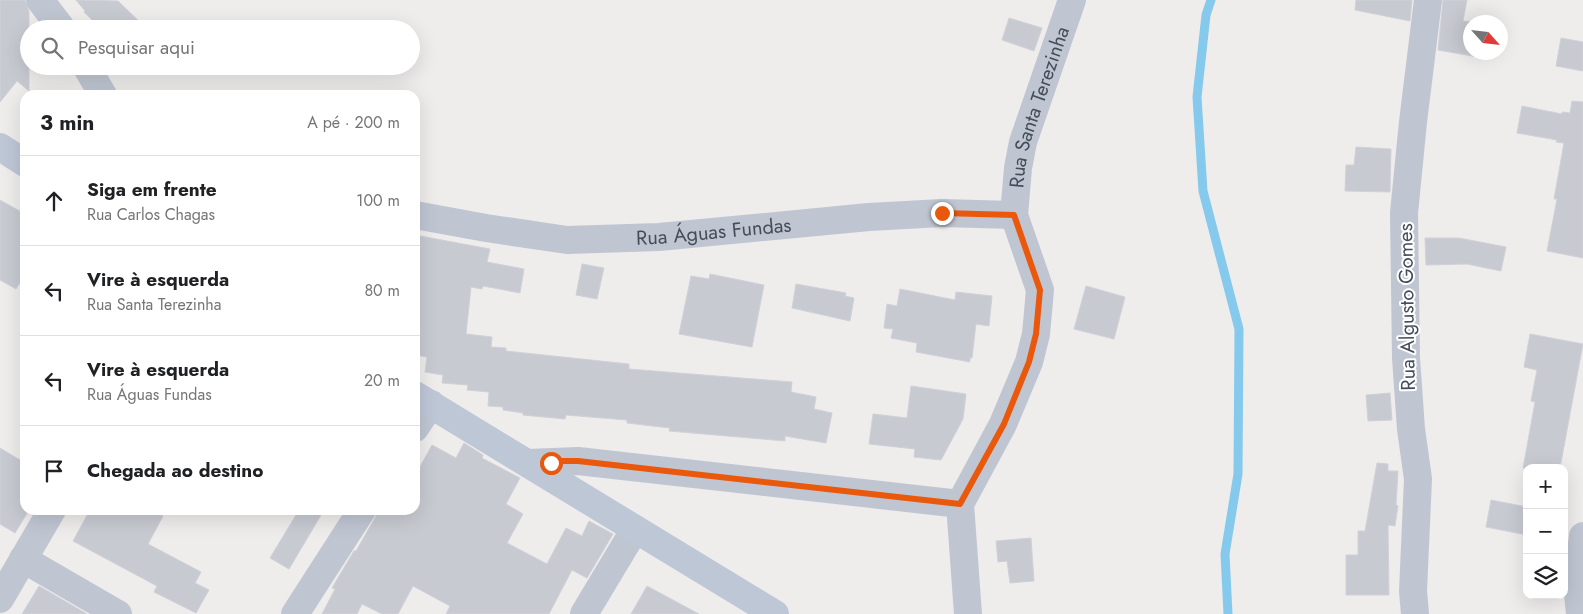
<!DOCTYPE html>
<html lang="pt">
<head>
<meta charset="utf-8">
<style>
  :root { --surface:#fff; --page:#f2f2f2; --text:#202124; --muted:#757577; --line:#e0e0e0 }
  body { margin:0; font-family:Jost,sans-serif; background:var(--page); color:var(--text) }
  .controls { position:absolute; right:15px; bottom:15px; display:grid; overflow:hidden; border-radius:10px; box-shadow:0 5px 20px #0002 }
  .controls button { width:45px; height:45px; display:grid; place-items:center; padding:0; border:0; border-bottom:1px solid var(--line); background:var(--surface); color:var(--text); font:25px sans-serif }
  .compass { position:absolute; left:1463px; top:15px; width:45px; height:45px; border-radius:50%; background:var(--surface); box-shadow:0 5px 20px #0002; rotate:117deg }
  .stop { position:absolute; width:15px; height:15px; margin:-11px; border:4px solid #ea580c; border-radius:50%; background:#fff }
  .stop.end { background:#ea580c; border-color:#fff; box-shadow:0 1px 5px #0008 }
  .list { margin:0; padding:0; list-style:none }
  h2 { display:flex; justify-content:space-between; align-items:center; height:65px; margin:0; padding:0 20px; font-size:21px }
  h2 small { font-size:16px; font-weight:400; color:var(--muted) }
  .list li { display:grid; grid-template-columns:32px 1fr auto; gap:15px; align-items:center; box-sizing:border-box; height:90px; padding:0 20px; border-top:1px solid var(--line) }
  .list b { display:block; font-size:19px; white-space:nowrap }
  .list p { margin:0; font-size:16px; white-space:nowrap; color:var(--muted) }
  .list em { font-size:16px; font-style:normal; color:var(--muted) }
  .icon { flex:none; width:28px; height:28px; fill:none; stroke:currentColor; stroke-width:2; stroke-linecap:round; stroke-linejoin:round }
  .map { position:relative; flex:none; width:1583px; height:614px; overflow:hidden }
  .search { position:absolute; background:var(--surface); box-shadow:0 5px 20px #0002; left:20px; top:20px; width:400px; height:55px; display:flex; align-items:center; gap:12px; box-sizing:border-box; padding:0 18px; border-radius:28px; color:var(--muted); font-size:19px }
  .panel { position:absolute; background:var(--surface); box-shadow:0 5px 20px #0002; left:20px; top:90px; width:400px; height:425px; border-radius:15px }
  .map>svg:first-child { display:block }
</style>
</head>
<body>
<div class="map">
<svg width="1583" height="614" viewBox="0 0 1583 614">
  <rect width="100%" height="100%" fill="#efecec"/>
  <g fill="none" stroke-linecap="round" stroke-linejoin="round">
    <path stroke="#85caec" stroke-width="9" d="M 1211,0 L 1206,15 L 1197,97 L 1203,191 L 1239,329 L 1238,474 L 1225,554 L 1228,614"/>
  </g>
  <g fill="#c8cad2" stroke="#d0d1d8">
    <path d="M 0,0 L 25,0 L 29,11 L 29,91 L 17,81 L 0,102 Z"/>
    <path d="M 76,0 L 118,1 L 147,29 L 98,29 L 99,27 L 84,12 L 85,11 Z"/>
    <path d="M 1356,0 L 1412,0 L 1410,21 L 1355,10 Z"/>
    <path d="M 1443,0 L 1467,0 L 1463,21 L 1471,22 L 1470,52 L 1479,52 L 1478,57 L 1438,50 Z"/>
    <path d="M 1009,18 L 1042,28 L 1034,51 L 1002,40 Z"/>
    <path d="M 1561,38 L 1583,42 L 1583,71 L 1556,66 Z"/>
    <path d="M 136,66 L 151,66 L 144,74 Z"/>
    <path d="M 1572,101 L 1583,102 L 1583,258 L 1547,251 L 1557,199 L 1554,199 L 1564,143 L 1556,142 L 1557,140 L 1517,133 L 1522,106 L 1562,114 L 1562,112 L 1570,113 Z"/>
    <path d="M 1356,147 L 1391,149 L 1390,192 L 1345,191 L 1346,165 L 1354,165 Z"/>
    <path d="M 0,200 L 25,214 L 25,274 L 16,289 L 0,280 Z"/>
    <path d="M 415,235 L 490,249 L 487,262 L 524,269 L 520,293 L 483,286 L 482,289 L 471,287 L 466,334 L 492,337 L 491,347 L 506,348 L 506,351 L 629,364 L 629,369 L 792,382 L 791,392 L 816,397 L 814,409 L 832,413 L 826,443 L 785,436 L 785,441 L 669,431 L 670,428 L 627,423 L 627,420 L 566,415 L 565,419 L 523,415 L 523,413 L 503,410 L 503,407 L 488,406 L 489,392 L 467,390 L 468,385 L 442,383 L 443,375 L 425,372 L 427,357 L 415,355 Z"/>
    <path d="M 1425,238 L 1459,238 L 1506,247 L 1501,271 L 1467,264 L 1426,265 Z"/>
    <path d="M 582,264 L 604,268 L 597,299 L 576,295 Z"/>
    <path d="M 710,274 L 764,285 L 752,347 L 679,334 L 691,276 L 709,279 Z"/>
    <path d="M 796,284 L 846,293 L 845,296 L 854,298 L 850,321 L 792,308 Z"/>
    <path d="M 1086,286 L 1125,297 L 1114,339 L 1074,329 Z"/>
    <path d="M 900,289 L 955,300 L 956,292 L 992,296 L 989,326 L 976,324 L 972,358 L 970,358 L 970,362 L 916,352 L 917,343 L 891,338 L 893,329 L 884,328 L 887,304 L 897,306 Z"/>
    <path d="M 1530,334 L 1583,344 L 1560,468 L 1523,468 L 1535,402 L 1531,401 L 1537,370 L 1524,367 Z"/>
    <path d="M 911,386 L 966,394 L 963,419 L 941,460 L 914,457 L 915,449 L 869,444 L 873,414 L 907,418 Z"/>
    <path d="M 1390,393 L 1392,420 L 1368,421 L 1366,395 Z"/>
    <path d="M 464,443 L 483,455 L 482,458 L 520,478 L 506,504 L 523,514 L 507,543 L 547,564 L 566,528 L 582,536 L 589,521 L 613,534 L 587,578 L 572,570 L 549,614 L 446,614 L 450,606 L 413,586 L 398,614 L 382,614 L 362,604 L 357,614 L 322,614 L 335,589 L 332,588 L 342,571 L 354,551 L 356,551 L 375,518 L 378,510 L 415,510 L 415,476 L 432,445 L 456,458 Z"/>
    <path d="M 0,448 L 25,463 L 25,510 L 29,510 L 15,533 L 0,524 Z"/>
    <path d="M 1377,463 L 1388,464 L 1388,471 L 1398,471 L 1396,505 L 1398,506 L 1395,526 L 1388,525 L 1389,595 L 1346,595 L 1346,555 L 1358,555 L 1358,531 L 1365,531 Z"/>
    <path d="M 1491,500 L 1527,507 L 1527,535 L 1486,527 Z"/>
    <path d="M 90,510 L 151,510 L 163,516 L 148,544 L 201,572 L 195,583 L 209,590 L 196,613 L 154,592 L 157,586 L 73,541 Z"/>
    <path d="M 299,510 L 324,510 L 289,569 L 270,558 Z"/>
    <path d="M 1031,538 L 1034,581 L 1010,583 L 1007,561 L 998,562 L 996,541 Z"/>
    <path d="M 39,586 L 87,614 L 22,614 Z"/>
    <path d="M 647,586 L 699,614 L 631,614 Z"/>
  </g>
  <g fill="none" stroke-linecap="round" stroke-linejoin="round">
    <g stroke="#bfc6d2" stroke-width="28">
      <path d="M 40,0 L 62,29"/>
      <path d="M 86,66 L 103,95"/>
      <path id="s1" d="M 415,215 L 486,228 L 567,240 L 659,237 L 869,217 L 942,213 L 1014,215"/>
      <path d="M 415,428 L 431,404"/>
      <path d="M 528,463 L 578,461 L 960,504"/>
      <path d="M 23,559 L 118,614"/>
      <path d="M 0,599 L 52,510"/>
      <path d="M 295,614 L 362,510"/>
      <path d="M 584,614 L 635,529"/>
      <path id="s2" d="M 968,614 L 960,504 L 1003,424 L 1029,362 L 1036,334 L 1040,290 L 1014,215 L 1018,168 L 1023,142 L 1072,0"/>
      <path d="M 1415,614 L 1413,591 L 1418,479 L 1411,429 L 1406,358 L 1404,213 L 1413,122 L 1428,0"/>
      <path d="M 1580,614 L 1577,584 L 1583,536"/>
    </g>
    <g stroke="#bec7d6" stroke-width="28">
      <path d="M 0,147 L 25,163"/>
      <path d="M 415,395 L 775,614"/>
    </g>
  </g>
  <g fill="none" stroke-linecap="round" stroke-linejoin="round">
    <path stroke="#ea580c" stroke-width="6" d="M 551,463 L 561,461 L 578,461 L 960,504 L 1004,424 L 1029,362 L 1036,334 L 1040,290 L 1014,215 L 942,213"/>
  </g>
  <g text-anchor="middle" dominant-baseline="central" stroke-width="4" stroke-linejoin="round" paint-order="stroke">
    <g font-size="20" fill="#444d59" stroke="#fff">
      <text stroke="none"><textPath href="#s2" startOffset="532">Rua Santa Terezinha</textPath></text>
      <text stroke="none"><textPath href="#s1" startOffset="301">Rua Águas Fundas</textPath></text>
      <text transform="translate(1407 307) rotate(-91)">Rua Algusto Gomes</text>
    </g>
  </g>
</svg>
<div class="controls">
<button>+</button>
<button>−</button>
<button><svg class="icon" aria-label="layers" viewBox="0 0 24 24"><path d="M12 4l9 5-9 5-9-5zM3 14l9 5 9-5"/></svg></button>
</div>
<svg class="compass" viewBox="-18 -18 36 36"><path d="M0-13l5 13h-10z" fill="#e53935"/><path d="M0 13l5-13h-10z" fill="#757577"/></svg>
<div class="stop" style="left:551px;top:463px"></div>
<div class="stop end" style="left:942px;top:213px"></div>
<div class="search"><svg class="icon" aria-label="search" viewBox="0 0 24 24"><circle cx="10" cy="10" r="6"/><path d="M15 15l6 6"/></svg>Pesquisar aqui</div>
<section class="panel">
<h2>3 min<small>A pé · 200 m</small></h2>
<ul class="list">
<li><svg class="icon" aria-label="ahead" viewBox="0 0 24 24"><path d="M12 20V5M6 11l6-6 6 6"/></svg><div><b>Siga em frente</b><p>Rua Carlos Chagas</p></div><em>100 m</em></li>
<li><svg class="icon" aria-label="left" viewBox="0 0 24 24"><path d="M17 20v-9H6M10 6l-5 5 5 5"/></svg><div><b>Vire à esquerda</b><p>Rua Santa Terezinha</p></div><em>80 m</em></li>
<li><svg class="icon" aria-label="left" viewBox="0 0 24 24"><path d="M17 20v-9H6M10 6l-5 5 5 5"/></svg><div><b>Vire à esquerda</b><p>Rua Águas Fundas</p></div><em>20 m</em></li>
<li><svg class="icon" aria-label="arrive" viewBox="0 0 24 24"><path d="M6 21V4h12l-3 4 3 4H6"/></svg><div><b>Chegada ao destino</b></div></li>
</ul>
</section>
</div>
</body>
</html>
